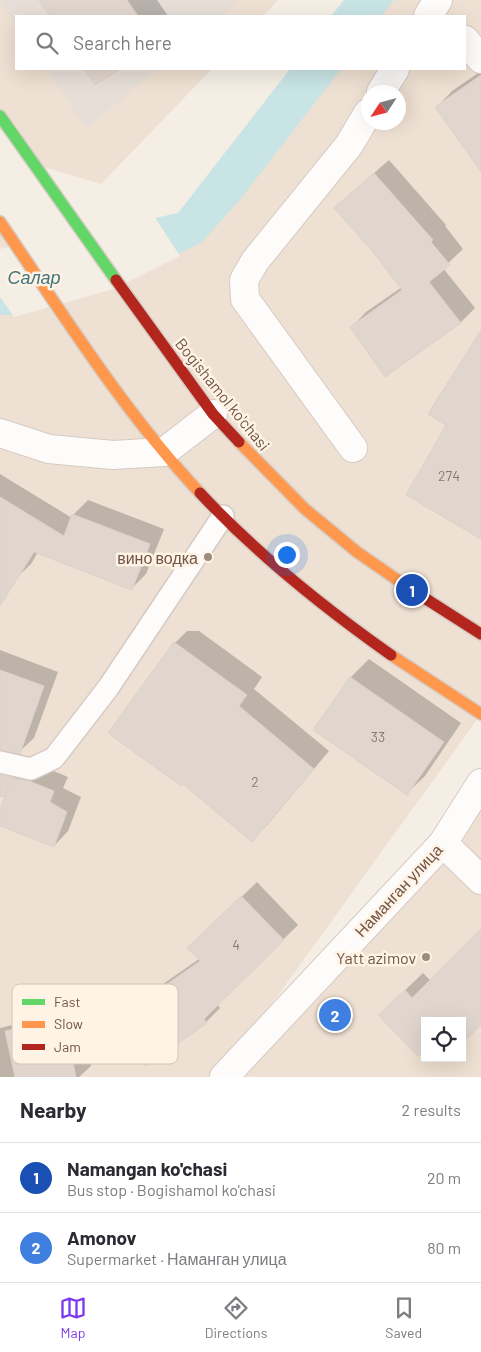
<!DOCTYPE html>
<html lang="en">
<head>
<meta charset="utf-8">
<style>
  :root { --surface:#fff; --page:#f7f7f7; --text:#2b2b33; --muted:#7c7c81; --line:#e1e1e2; --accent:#7c3aed }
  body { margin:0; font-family:Barlow,sans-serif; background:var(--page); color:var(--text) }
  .controls { position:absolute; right:15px; bottom:15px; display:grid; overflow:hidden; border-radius:0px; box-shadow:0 5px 20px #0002 }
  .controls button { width:45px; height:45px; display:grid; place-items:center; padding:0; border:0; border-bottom:1px solid var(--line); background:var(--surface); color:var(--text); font:25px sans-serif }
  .compass { position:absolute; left:361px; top:85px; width:45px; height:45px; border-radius:50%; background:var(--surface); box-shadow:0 5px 20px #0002; rotate:234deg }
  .you { position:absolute; left:286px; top:554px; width:18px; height:18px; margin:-12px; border:4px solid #fff; border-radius:50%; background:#1a73e8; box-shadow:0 0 0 8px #1a73e833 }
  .badge { display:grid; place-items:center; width:32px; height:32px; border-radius:50%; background:var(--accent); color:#fff; font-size:16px; font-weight:700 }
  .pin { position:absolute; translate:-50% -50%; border:2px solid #fff; box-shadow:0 1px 5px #0006 }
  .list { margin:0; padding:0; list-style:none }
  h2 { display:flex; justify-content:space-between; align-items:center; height:65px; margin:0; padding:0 20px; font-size:21px }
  h2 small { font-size:16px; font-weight:400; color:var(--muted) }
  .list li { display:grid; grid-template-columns:32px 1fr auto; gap:15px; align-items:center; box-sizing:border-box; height:70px; padding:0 20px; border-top:1px solid var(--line) }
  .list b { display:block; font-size:19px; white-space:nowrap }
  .list p { margin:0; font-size:16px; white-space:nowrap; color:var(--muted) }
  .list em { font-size:16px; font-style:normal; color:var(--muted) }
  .icon { flex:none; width:28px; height:28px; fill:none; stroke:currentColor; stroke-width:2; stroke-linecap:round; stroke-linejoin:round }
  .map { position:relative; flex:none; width:481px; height:1077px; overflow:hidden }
  .search { position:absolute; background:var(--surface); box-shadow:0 5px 20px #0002; left:15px; right:15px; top:15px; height:55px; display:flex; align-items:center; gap:12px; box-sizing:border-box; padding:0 18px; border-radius:0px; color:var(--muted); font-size:19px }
  .sheet { height:205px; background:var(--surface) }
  nav { display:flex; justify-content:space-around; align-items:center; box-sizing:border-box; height:70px; border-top:1px solid var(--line); background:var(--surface); font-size:14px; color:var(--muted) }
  nav a { display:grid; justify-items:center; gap:2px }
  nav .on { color:var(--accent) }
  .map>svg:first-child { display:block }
</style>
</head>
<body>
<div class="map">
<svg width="481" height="1077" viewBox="0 0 481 1077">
  <rect width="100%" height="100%" fill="#f5eee5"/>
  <g fill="#eee0d2" fill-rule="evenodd">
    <path d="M 0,0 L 278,0 L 263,16 L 16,16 L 16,69 L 212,69 L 101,184 L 37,165 L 0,113 Z"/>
    <path d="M 368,0 L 481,0 L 481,714 L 219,1077 L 0,1077 L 0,221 L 42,279 L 173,242 L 313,69 L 465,69 L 465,16 L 355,16 ZM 368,92 L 398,92 L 398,122 L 368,122 Z"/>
    <path d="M 481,784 L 481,1077 L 224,1077 ZM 425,1021 L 462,1021 L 462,1058 L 425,1058 Z"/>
  </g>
  <g fill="#e6ded7">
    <path d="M 0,0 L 239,0 L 222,16 L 16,16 L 16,25 Z"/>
    <path d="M 46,69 L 158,69 L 87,128 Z"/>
  </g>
  <g fill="#c8e4e4">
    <path d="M 344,0 L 394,0 L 381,16 L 331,16 Z"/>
    <path d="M 290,69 L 341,69 L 239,201 L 202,242 L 113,287 L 12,315 L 0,315 L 0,252 L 178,213 Z"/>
  </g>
  <path fill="#f5eee5" d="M 154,216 L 180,256 L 114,289 L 14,317 L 0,297 L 0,249 Z"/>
  <g fill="#0003">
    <path d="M 41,0 L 157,0 L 168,16 L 51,16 Z"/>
    <path d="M 481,71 L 481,170 L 437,107 L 452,91 Z"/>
    <path d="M 389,160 L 446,225 L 445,226 L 463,249 L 443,268 L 475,308 L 461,322 L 385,375 L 352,327 L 366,312 L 402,287 L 350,194 Z"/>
    <path d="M 0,474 L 72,518 L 74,514 L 88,500 L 164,529 L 146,574 L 132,588 L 38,552 L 31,564 L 16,578 L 0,568 Z"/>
    <path d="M 187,631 L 199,631 L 262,677 L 254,689 L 329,751 L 268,824 L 251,840 L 170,648 Z"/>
    <path d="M 0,650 L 58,672 L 34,738 L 19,752 L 0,745 Z"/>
    <path d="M 369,659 L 461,723 L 425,776 L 406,794 L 315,729 L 351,677 Z"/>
    <path d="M 28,764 L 44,767 L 68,777 L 63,788 L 81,797 L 68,831 L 54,846 L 0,825 L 0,812 L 13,778 Z"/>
    <path d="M 257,882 L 298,925 L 217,1004 L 220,1008 L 206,1022 L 116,1022 L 130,1007 L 199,959 L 203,934 Z"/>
    <path d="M 481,931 L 481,1023 L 463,1041 L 462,1021 L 397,998 L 423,973 L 431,981 Z"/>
    <path d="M 79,1006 L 91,1066 L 79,1077 L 0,1077 L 0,1028 L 12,1025 L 21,1017 Z"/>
  </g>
  <g fill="#e1d6cd" stroke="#ddd1c8">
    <path d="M 39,0 L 127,0 L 138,16 L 50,16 Z"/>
    <path d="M 84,69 L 120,69 L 95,85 Z"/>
    <path d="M 481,75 L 481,172 L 435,107 Z"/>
    <path d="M 374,173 L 433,240 L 431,242 L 450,265 L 429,282 L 461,323 L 385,377 L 350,327 L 402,290 L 374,253 L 334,208 Z"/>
    <path d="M 481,330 L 481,539 L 406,495 L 446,425 L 428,414 Z"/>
    <path d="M 0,497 L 64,536 L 72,514 L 150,544 L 132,590 L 34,552 L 0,606 Z"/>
    <path d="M 174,642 L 247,695 L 239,706 L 314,769 L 252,842 L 183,784 L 181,786 L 108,733 Z"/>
    <path d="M 0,670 L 44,686 L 20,754 L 0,750 Z"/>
    <path d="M 350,677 L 444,742 L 407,795 L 313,730 Z"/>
    <path d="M 0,775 L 11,777 L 4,797 L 0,796 Z"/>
    <path d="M 12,778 L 29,781 L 54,791 L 50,802 L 67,812 L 54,847 L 0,826 L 0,809 Z"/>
    <path d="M 241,896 L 284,940 L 204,1019 L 207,1023 L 146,1066 L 114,1021 L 200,961 L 187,948 Z"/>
    <path d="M 481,929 L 481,1025 L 463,1043 L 462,1021 L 425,1021 L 425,1049 L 418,1056 L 378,1015 L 405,990 L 412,998 Z"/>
    <path d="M 64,1019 L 76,1077 L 15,1077 L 5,1031 Z"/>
  </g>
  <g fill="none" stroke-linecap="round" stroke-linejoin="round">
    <defs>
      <path id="lane" d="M 0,762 L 31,769 L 54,758 L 108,688 L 223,516"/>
      <g id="street">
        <path d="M 428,16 L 438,0"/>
        <path d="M 465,40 L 481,59"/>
        <path d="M 381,92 L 395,69"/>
        <path d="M 0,433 L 49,449 L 113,455 L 164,452 L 213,414"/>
        <path d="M 353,448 L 245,299 L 244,280 L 255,261 L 349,145 L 368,113"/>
        <path d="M 443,843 L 481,880"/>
        <path d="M 224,1077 L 443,843 L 481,783"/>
      </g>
      <path id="fast" d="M 0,116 L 116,280"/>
      <g id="slow">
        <path d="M 0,222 C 63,314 123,411 200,493"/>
        <path d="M 239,442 L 305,509 L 357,552 L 412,590"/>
        <path d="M 391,655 L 481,714"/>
      </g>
      <g id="jam">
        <path d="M 116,280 L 213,414 L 239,442"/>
        <path d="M 200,493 C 257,554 323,607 391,655"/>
        <path d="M 412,590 L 481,634"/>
      </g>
    </defs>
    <use href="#lane" stroke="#d6cbc4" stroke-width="24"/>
    <use href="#street" stroke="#d6cbc4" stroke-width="30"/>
    <use href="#fast" stroke="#d5cbc2" stroke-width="14"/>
    <use href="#slow" stroke="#d5cbc2" stroke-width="14"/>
    <use href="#jam" stroke="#d5cbc2" stroke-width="14"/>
    <use href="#lane" stroke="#fefcfb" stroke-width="21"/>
    <use href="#street" stroke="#fefcfb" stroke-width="28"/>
    <use href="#fast" stroke="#63d668" stroke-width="11"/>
    <use href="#slow" stroke="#ff974d" stroke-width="11"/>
    <use href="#jam" stroke="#b3261e" stroke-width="11"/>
  </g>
  <g fill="#9f8b7f" stroke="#fff3e5" stroke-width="2">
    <circle cx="208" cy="557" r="5"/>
    <circle cx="426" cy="957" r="5"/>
  </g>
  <g text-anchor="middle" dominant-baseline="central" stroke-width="5" stroke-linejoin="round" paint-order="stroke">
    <g font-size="14" fill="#8e776c">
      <text x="449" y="475">274</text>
      <text x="378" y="736">33</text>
      <text x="255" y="781">2</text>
      <text x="236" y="944">4</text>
    </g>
    <g font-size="16" fill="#705548" stroke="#fff3e5">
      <text transform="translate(223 394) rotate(51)">Bogishamol ko'chasi</text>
      <text transform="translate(398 890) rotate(-47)">Наманган улица</text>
    </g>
    <g font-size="16" fill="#705548" stroke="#fff3e5" text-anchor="end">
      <text x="198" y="557">вино водка</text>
      <text x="416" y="957">Yatt azimov</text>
    </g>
    <g font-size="18" font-style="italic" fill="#40767d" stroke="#fff3e5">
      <text x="34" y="277">Салар</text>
    </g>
  </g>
  <rect x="12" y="984" width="166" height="80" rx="8" fill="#fff3e5" stroke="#d4c4b6" stroke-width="1"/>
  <rect x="22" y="999" width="23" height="6" fill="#63d668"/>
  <rect x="22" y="1021" width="23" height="7" fill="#ff974d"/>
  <rect x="22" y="1044" width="23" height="6" fill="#b3261e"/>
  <g font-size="14" fill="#705548">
    <text x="54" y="1007">Fast</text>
    <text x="54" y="1029">Slow</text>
    <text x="54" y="1052">Jam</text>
  </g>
</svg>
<div class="controls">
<button><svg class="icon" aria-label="locate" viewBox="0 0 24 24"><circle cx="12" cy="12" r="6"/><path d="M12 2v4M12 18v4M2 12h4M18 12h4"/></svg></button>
</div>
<svg class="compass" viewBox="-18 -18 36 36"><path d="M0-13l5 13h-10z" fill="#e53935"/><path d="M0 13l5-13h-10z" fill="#7c7c81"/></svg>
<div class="you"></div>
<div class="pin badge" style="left:412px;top:590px;background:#1a4fb4">1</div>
<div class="pin badge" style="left:335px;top:1015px;background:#3f7fe0">2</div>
<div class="search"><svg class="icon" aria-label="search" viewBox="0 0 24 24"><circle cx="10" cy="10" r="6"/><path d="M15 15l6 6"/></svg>Search here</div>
</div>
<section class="sheet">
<h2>Nearby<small>2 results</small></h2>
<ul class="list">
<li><span class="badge" style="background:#1a4fb4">1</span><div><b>Namangan ko'chasi</b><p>Bus stop · Bogishamol ko'chasi</p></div><em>20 m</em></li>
<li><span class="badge" style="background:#3f7fe0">2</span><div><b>Amonov</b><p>Supermarket · Наманган улица</p></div><em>80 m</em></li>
</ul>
</section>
<nav>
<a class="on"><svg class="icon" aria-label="map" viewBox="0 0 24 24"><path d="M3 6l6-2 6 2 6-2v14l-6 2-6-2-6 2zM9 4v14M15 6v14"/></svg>Map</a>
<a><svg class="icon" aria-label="directions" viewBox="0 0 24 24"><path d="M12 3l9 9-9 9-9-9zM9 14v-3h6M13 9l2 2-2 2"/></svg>Directions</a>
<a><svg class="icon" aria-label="saved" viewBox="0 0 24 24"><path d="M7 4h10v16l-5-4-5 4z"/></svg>Saved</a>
</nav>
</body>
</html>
